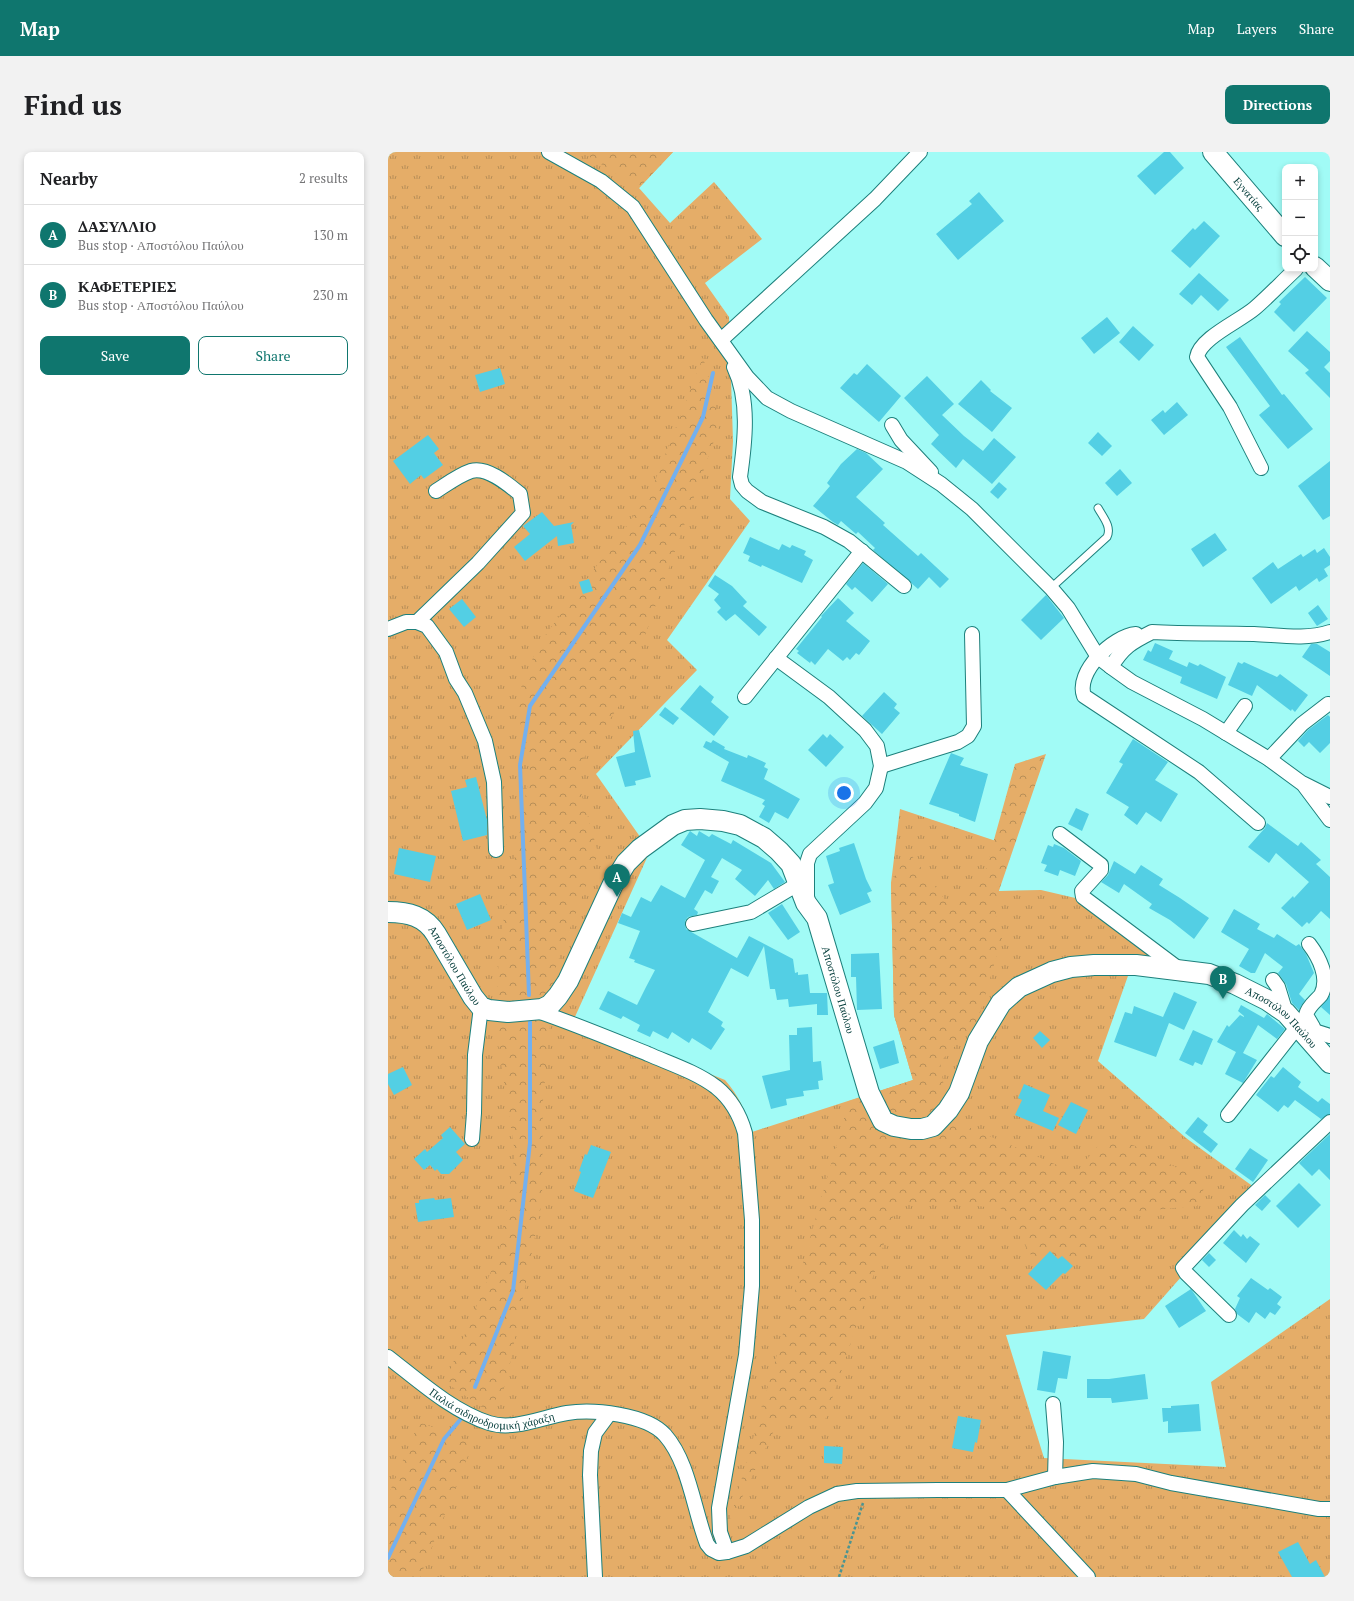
<!DOCTYPE html>
<html lang="en">
<head>
<meta charset="utf-8">
<style>
  :root { --surface:#fff; --page:#f2f2f2; --text:#202124; --muted:#757577; --line:#e0e0e0; --accent:#0f766e }
  body { margin:0; font-family:"PT Serif",serif; background:var(--page); color:var(--text) }
  .controls { position:absolute; right:12px; top:12px; display:grid; overflow:hidden; border-radius:8px; box-shadow:0 2px 6px #0003 }
  .controls button { width:36px; height:36px; display:grid; place-items:center; padding:0; border:0; border-bottom:1px solid var(--line); background:var(--surface); color:var(--text); font:20px sans-serif }
  .you { position:absolute; left:456px; top:641px; width:14px; height:14px; margin:-10px; border:3px solid #fff; border-radius:50%; background:#1a73e8; box-shadow:0 0 0 6px #1a73e833 }
  .badge { display:grid; place-items:center; width:26px; height:26px; border-radius:50%; background:var(--accent); color:#fff; font-size:13px; font-weight:700 }
  .pin { position:absolute; translate:-50% -33px; filter:drop-shadow(0 1px 2px #0008) }
  .pin::after { content:''; position:absolute; top:21px; width:14px; height:12px; background:inherit; clip-path:polygon(0 0,100% 0,50% 100%) }
  .list { margin:0; padding:0; list-style:none }
  h2 { display:flex; justify-content:space-between; align-items:center; height:52px; margin:0; padding:0 16px; font-size:17px }
  h2 small { font-size:13px; font-weight:400; color:var(--muted) }
  .list li { display:grid; grid-template-columns:26px 1fr auto; gap:12px; align-items:center; box-sizing:border-box; height:60px; padding:0 16px; border-top:1px solid var(--line) }
  .list b { display:block; font-size:15px; white-space:nowrap }
  .list p { margin:0; font-size:13px; white-space:nowrap; color:var(--muted) }
  .list em { font-size:13px; font-style:normal; color:var(--muted) }
  .actions { display:flex; gap:8px; padding:12px 16px }
  .actions a { flex:1; padding:9px 0; border:1px solid var(--accent); border-radius:8px; text-align:center; font-size:14px; color:var(--accent) }
  .actions .main { background:var(--accent); color:#fff }
  .icon { flex:none; width:22px; height:22px; fill:none; stroke:currentColor; stroke-width:2; stroke-linecap:round; stroke-linejoin:round }
  .map { position:relative; flex:none; width:942px; height:1425px; overflow:hidden; border-radius:8px }
  header { display:flex; align-items:center; gap:24px; box-sizing:border-box; height:56px; padding:0 20px; background:var(--accent); color:#fff }
  header strong { font-size:19px }
  nav { display:flex; gap:22px; margin-inline-start:auto; font-size:14px }
  .intro { display:flex; align-items:center; justify-content:space-between; box-sizing:border-box; height:96px; padding:0 24px }
  h1 { margin:0; font-size:28px }
  .button { padding:10px 18px; border-radius:8px; background:var(--accent); color:#fff; font-size:14px; font-weight:700 }
  main { display:flex; gap:24px; padding:0 24px }
  aside { flex:1; background:var(--surface); border-radius:8px; box-shadow:0 2px 6px #0003 }
  .map>svg:first-child { display:block }
</style>
</head>
<body>
<header>
<strong>Map</strong>
<nav><a>Map</a><a>Layers</a><a>Share</a></nav>
</header>
<div class="intro"><h1>Find us</h1><a class="button">Directions</a></div>
<main>
<aside>
<h2>Nearby<small>2 results</small></h2>
<ul class="list">
<li><span class="badge">A</span><div><b>ΔΑΣΥΛΛΙΟ</b><p>Bus stop · Αποστόλου Παύλου</p></div><em>130 m</em></li>
<li><span class="badge">B</span><div><b>ΚΑΦΕΤΕΡΙΕΣ</b><p>Bus stop · Αποστόλου Παύλου</p></div><em>230 m</em></li>
</ul>
<div class="actions"><a class="main">Save</a><a>Share</a></div>
</aside>
<div class="map">
<svg width="942" height="1425" viewBox="0 0 942 1425">
  <defs>
    <pattern id="grass-tufts" width="24" height="20" patternUnits="userSpaceOnUse"><rect width="24" height="20" fill="#e5ad68"/><path d="M3 7l-1-3M5 7V3M7 7l1-3M15 17l-1-3M17 17v-4M19 17l1-3" fill="none" stroke="#b78e57"/></pattern>
    <pattern id="forest-crowns" width="20" height="18" patternUnits="userSpaceOnUse"><rect width="20" height="18" fill="#e5ad68"/><path d="M2 6a3 3 0 1 1 6 0M12 15a3 3 0 1 1 6 0" fill="none" stroke="#b78e57"/></pattern>
  </defs>
  <rect width="100%" height="100%" fill="#a1fbf6"/>
  <path fill="url(#grass-tufts)" d="M 0,0 L 285,0 L 251,36 L 282,71 L 326,30 L 374,87 L 317,131 L 341,165 L 345,289 L 342,347 L 362,369 L 279,488 L 309,518 L 208,622 L 262,699 L 186,867 L 337,928 C 351,944 358,960 364,980 L 525,928 L 506,863 L 503,731 L 512,657 L 614,691 L 611,739 L 653,738 L 713,752 L 795,810 L 796,830 L 741,821 L 710,909 L 798,986 L 870,1038 L 756,1167 L 618,1183 L 656,1306 L 838,1315 L 823,1230 L 942,1147 L 942,1425 L 0,1425 Z"/>
  <g fill="url(#forest-crowns)">
    <path d="M 194,0 L 285,0 L 251,36 Z"/>
    <path d="M 315,205 L 332,272 L 233,551 L 187,619 L 210,701 L 167,817 L 155,949 L 154,1049 L 118,1232 L 100,1259 L 57,1230 L 112,1098 L 127,1001 L 108,878 L 111,794 L 142,619 L 128,549 L 150,493 L 262,342 Z"/>
    <path d="M 658,602 L 606,753 L 614,786 L 589,871 L 552,910 L 561,967 L 688,1021 L 715,987 L 745,993 L 818,1031 L 809,1054 L 741,1060 L 685,1108 L 646,1108 L 616,1057 L 564,1051 L 509,1053 L 437,1268 L 391,1268 L 340,1375 L 461,949 L 525,928 L 506,863 L 503,731 L 521,700 L 561,753 L 597,720 L 627,612 Z"/>
    <path d="M 31,1270 L 85,1291 L 32,1425 L 0,1425 L 0,1344 Z"/>
  </g>
  <g fill="none" stroke-linecap="round" stroke-linejoin="round">
    <g stroke="#73b0ef" stroke-width="4">
      <path d="M 141,843 L 132,613 L 142,554 L 252,393 L 315,265 L 325,221"/>
      <path d="M 87,1235 L 125,1139 L 142,991 L 142,870"/>
      <path d="M 0,1406 L 56,1287 L 72,1268"/>
    </g>
  </g>
  <g fill="#53cfe4">
    <path d="M 776,0 L 782,0 L 796,16 L 767,43 L 749,24 Z"/>
    <path d="M 591,40 L 616,69 L 570,108 L 548,82 L 584,52 L 581,49 Z"/>
    <path d="M 816,69 L 832,84 L 802,116 L 783,99 L 805,76 L 807,78 Z"/>
    <path d="M 811,121 L 841,148 L 830,159 L 813,143 L 804,153 L 791,142 Z"/>
    <path d="M 917,125 L 939,146 L 906,180 L 886,160 L 893,152 L 891,150 Z"/>
    <path d="M 719,165 L 732,181 L 706,202 L 693,186 Z"/>
    <path d="M 745,174 L 766,193 L 751,209 L 731,190 Z"/>
    <path d="M 919,179 L 942,200 L 942,209 L 936,215 L 942,221 L 942,246 L 917,221 L 921,218 L 900,199 Z"/>
    <path d="M 852,185 L 894,243 L 896,242 L 925,277 L 900,297 L 871,263 L 882,254 L 838,195 Z"/>
    <path d="M 479,212 L 513,244 L 491,270 L 452,236 L 466,221 L 469,223 Z"/>
    <path d="M 112,216 L 117,232 L 92,240 L 87,223 Z"/>
    <path d="M 539,224 L 566,252 L 554,263 L 576,284 L 595,299 L 606,286 L 628,305 L 604,332 L 575,307 L 568,316 L 543,292 L 551,283 L 516,246 Z"/>
    <path d="M 593,228 L 603,238 L 602,239 L 624,256 L 604,280 L 570,252 Z"/>
    <path d="M 789,250 L 800,263 L 776,283 L 763,268 L 775,258 L 777,261 Z"/>
    <path d="M 710,280 L 724,294 L 714,304 L 700,291 Z"/>
    <path d="M 40,283 L 51,297 L 46,301 L 55,313 L 36,327 L 33,323 L 22,332 L 5,309 Z"/>
    <path d="M 469,297 L 478,301 L 495,317 L 468,345 L 497,371 L 495,373 L 530,404 L 533,401 L 561,427 L 552,436 L 541,425 L 530,437 L 485,398 L 487,396 L 470,380 L 468,382 L 453,369 L 450,373 L 445,370 L 425,354 L 442,334 L 439,331 L 453,312 Z"/>
    <path d="M 942,309 L 942,364 L 935,368 L 910,334 Z"/>
    <path d="M 732,317 L 744,331 L 729,344 L 717,331 Z"/>
    <path d="M 611,330 L 619,337 L 610,347 L 602,340 Z"/>
    <path d="M 154,360 L 166,374 L 186,370 L 183,373 L 186,391 L 170,394 L 169,384 L 137,409 L 126,395 L 142,382 L 135,374 Z"/>
    <path d="M 827,381 L 839,398 L 815,415 L 803,397 Z"/>
    <path d="M 362,385 L 391,398 L 394,392 L 402,396 L 404,393 L 418,399 L 416,403 L 425,408 L 414,431 L 374,413 L 373,415 L 360,409 L 362,404 L 355,401 Z"/>
    <path d="M 936,396 L 942,405 L 942,413 L 936,417 L 940,424 L 931,430 L 929,426 L 911,439 L 908,434 L 883,452 L 864,426 L 885,410 L 890,417 L 913,402 L 915,405 L 927,397 L 929,401 Z"/>
    <path d="M 475,411 L 500,432 L 484,450 L 467,435 L 464,438 L 458,432 Z"/>
    <path d="M 327,423 L 344,434 L 359,450 L 355,454 L 379,475 L 371,484 L 347,462 L 338,469 L 329,460 L 333,456 L 326,448 L 331,442 L 320,434 Z"/>
    <path d="M 201,427 L 205,439 L 195,442 L 191,430 Z"/>
    <path d="M 658,443 L 676,466 L 653,488 L 633,468 Z"/>
    <path d="M 450,446 L 466,461 L 458,469 L 482,489 L 471,503 L 468,501 L 462,508 L 459,505 L 455,509 L 440,497 L 427,513 L 423,509 L 422,511 L 409,501 L 411,499 L 408,497 L 434,465 L 433,464 Z"/>
    <path d="M 74,447 L 88,465 L 76,475 L 61,457 Z"/>
    <path d="M 930,453 L 940,467 L 929,474 L 920,461 Z"/>
    <path d="M 767,491 L 785,499 L 781,507 L 799,515 L 801,510 L 810,514 L 812,512 L 838,525 L 829,547 L 792,531 L 794,525 L 755,508 L 760,498 L 763,500 Z"/>
    <path d="M 923,492 L 929,492 L 942,500 L 942,524 L 914,505 Z"/>
    <path d="M 850,510 L 854,512 L 856,510 L 889,525 L 892,522 L 920,543 L 907,560 L 904,557 L 903,559 L 869,533 L 864,544 L 840,533 Z"/>
    <path d="M 312,533 L 326,545 L 323,550 L 341,565 L 326,584 L 292,557 Z"/>
    <path d="M 496,540 L 509,552 L 506,556 L 512,561 L 494,582 L 474,564 Z"/>
    <path d="M 277,555 L 291,566 L 285,573 L 271,563 Z"/>
    <path d="M 940,563 L 942,565 L 942,591 L 932,601 L 921,590 L 916,595 L 910,589 L 920,578 Z"/>
    <path d="M 251,578 L 263,625 L 247,629 L 248,633 L 237,635 L 228,605 L 247,600 L 245,579 Z"/>
    <path d="M 435,582 L 439,586 L 442,582 L 456,595 L 438,615 L 420,598 Z"/>
    <path d="M 745,587 L 780,610 L 767,628 L 790,642 L 773,670 L 758,660 L 749,673 L 736,663 L 741,655 L 718,641 L 735,612 L 731,610 Z"/>
    <path d="M 325,588 L 337,595 L 336,597 L 359,606 L 360,603 L 378,611 L 376,615 L 380,617 L 376,627 L 412,647 L 400,667 L 387,660 L 381,671 L 371,665 L 377,654 L 374,652 L 377,648 L 333,629 L 341,610 L 315,595 L 318,589 L 323,591 Z"/>
    <path d="M 563,601 L 576,606 L 572,613 L 600,622 L 587,670 L 571,664 L 571,662 L 541,652 Z"/>
    <path d="M 88,625 L 99,668 L 99,683 L 75,689 L 63,639 L 79,635 L 77,628 Z"/>
    <path d="M 688,656 L 701,662 L 694,679 L 680,672 Z"/>
    <path d="M 879,671 L 910,694 L 913,690 L 933,708 L 928,712 L 942,725 L 942,767 L 933,759 L 921,772 L 919,770 L 914,775 L 893,756 L 905,744 L 906,746 L 921,730 L 888,701 L 881,711 L 860,695 L 877,676 Z"/>
    <path d="M 302,679 L 309,684 L 311,679 L 321,685 L 324,682 L 343,692 L 345,688 L 383,711 L 397,730 L 386,737 L 380,728 L 367,744 L 347,727 L 354,718 L 334,706 L 323,725 L 331,729 L 324,742 L 317,738 L 306,757 L 310,760 L 309,763 L 300,765 L 297,769 L 298,777 L 349,806 L 361,784 L 405,807 L 407,821 L 410,820 L 410,823 L 420,822 L 422,841 L 439,841 L 440,863 L 429,863 L 429,852 L 401,855 L 400,847 L 389,848 L 387,837 L 382,837 L 376,794 L 360,825 L 343,816 L 320,860 L 335,870 L 333,874 L 337,877 L 323,898 L 304,886 L 301,891 L 284,880 L 280,887 L 265,879 L 262,885 L 249,879 L 252,873 L 235,864 L 233,867 L 211,857 L 220,839 L 249,853 L 258,835 L 267,818 L 246,810 L 247,808 L 241,806 L 252,779 L 230,771 L 234,761 L 243,765 L 253,745 L 263,750 L 273,733 L 297,746 L 317,708 L 293,693 Z"/>
    <path d="M 466,691 L 478,727 L 484,739 L 479,741 L 483,750 L 452,763 L 440,733 L 446,731 L 438,704 L 452,699 L 451,696 Z"/>
    <path d="M 666,692 L 676,696 L 693,709 L 687,724 L 672,718 L 670,724 L 656,719 L 659,713 L 653,711 L 660,693 L 665,695 Z"/>
    <path d="M 11,696 L 48,704 L 42,730 L 6,722 Z"/>
    <path d="M 726,709 L 747,722 L 753,713 L 775,727 L 771,733 L 792,746 L 821,766 L 806,787 L 782,768 L 761,756 L 764,752 L 736,732 L 731,741 L 713,730 L 720,723 Z"/>
    <path d="M 92,742 L 103,768 L 79,778 L 68,752 Z"/>
    <path d="M 394,752 L 412,780 L 400,788 L 380,761 Z"/>
    <path d="M 846,757 L 872,772 L 869,777 L 886,786 L 889,782 L 908,794 L 911,792 L 918,802 L 926,821 L 911,842 L 917,848 L 911,858 L 904,851 L 898,832 L 890,821 L 895,815 L 877,801 L 867,821 L 863,821 L 851,814 L 861,797 L 833,780 Z"/>
    <path d="M 491,801 L 494,857 L 469,858 L 468,825 L 463,825 L 463,802 Z"/>
    <path d="M 786,840 L 809,850 L 796,878 L 781,871 L 768,905 L 726,890 L 737,860 L 744,862 L 746,854 L 775,865 Z"/>
    <path d="M 942,843 L 942,863 L 933,855 Z"/>
    <path d="M 853,853 L 876,866 L 879,862 L 897,877 L 889,887 L 870,873 L 855,901 L 869,908 L 855,931 L 837,922 L 848,900 L 829,890 L 839,873 L 841,875 L 852,863 L 856,865 L 856,864 L 850,859 Z"/>
    <path d="M 424,875 L 425,910 L 433,909 L 435,928 L 430,929 L 431,937 L 415,939 L 416,944 L 398,947 L 399,953 L 383,957 L 374,924 L 402,918 L 401,883 L 409,883 L 409,876 Z"/>
    <path d="M 805,878 L 825,887 L 814,913 L 807,910 L 805,914 L 791,908 Z"/>
    <path d="M 652,879 L 662,888 L 654,896 L 645,886 Z"/>
    <path d="M 506,888 L 511,911 L 492,917 L 485,895 Z"/>
    <path d="M 15,915 L 24,933 L 6,943 L 0,932 L 0,922 Z"/>
    <path d="M 895,915 L 913,930 L 910,935 L 930,950 L 934,946 L 942,952 L 942,962 L 933,967 L 907,948 L 900,956 L 896,953 L 890,960 L 868,943 L 883,924 L 886,926 Z"/>
    <path d="M 636,932 L 662,943 L 655,959 L 671,966 L 665,979 L 627,963 L 634,948 L 630,946 Z"/>
    <path d="M 683,950 L 700,958 L 688,982 L 670,973 Z"/>
    <path d="M 810,965 L 820,973 L 815,980 L 830,992 L 823,1001 L 797,981 Z"/>
    <path d="M 62,975 L 77,992 L 68,1000 L 75,1008 L 61,1022 L 53,1022 L 49,1017 L 47,1019 L 42,1013 L 36,1018 L 26,1007 L 37,997 L 39,1000 L 55,986 L 53,983 Z"/>
    <path d="M 942,982 L 942,1028 L 931,1017 L 924,1024 L 911,1011 Z"/>
    <path d="M 203,993 L 223,1000 L 205,1046 L 186,1039 L 193,1020 L 191,1019 L 197,1002 L 199,1003 Z"/>
    <path d="M 862,996 L 880,1008 L 865,1030 L 847,1017 Z"/>
    <path d="M 911,1031 L 933,1053 L 910,1076 L 888,1054 Z"/>
    <path d="M 877,1043 L 883,1049 L 874,1059 L 867,1053 Z"/>
    <path d="M 46,1046 L 47,1048 L 63,1046 L 66,1065 L 30,1070 L 27,1051 L 31,1051 L 31,1048 Z"/>
    <path d="M 846,1078 L 853,1085 L 855,1082 L 859,1087 L 862,1084 L 872,1092 L 858,1111 L 835,1091 Z"/>
    <path d="M 662,1099 L 670,1107 L 674,1104 L 685,1114 L 677,1122 L 675,1121 L 658,1138 L 640,1122 Z"/>
    <path d="M 821,1101 L 828,1108 L 821,1115 L 814,1108 Z"/>
    <path d="M 863,1126 L 880,1138 L 882,1136 L 894,1145 L 889,1152 L 893,1155 L 887,1163 L 882,1160 L 877,1167 L 868,1160 L 861,1171 L 849,1162 L 847,1157 L 852,1146 L 849,1144 Z"/>
    <path d="M 803,1137 L 818,1159 L 791,1176 L 777,1154 Z"/>
    <path d="M 655,1199 L 683,1204 L 679,1227 L 670,1226 L 667,1241 L 649,1238 Z"/>
    <path d="M 757,1222 L 760,1247 L 724,1251 L 723,1246 L 699,1246 L 699,1227 L 721,1227 Z"/>
    <path d="M 811,1252 L 813,1279 L 780,1281 L 780,1269 L 775,1270 L 774,1256 L 783,1256 L 783,1254 Z"/>
    <path d="M 570,1264 L 593,1268 L 589,1291 L 587,1290 L 585,1300 L 564,1296 Z"/>
    <path d="M 436,1294 L 455,1295 L 454,1312 L 436,1311 Z"/>
    <path d="M 910,1390 L 922,1412 L 928,1408 L 937,1425 L 904,1425 L 890,1400 Z"/>
  </g>
  <g fill="none" stroke-linecap="round" stroke-linejoin="round">
    <defs>
      <path id="lane" d="M 663,436 L 719,385 C 724,375 715,365 710,356"/>
      <g id="street">
        <path d="M 161,0 L 213,29 L 245,55 L 318,168 L 359,225 L 379,246 L 403,259 L 519,310 L 553,332 L 584,357 L 663,436 L 680,456 L 710,505 L 723,515"/>
        <path d="M 333,188 L 487,47 L 532,0"/>
        <path d="M 346,215 C 362,248 357,290 352,325 L 354,333 L 359,339 L 374,350 L 436,375 L 461,389 L 516,434"/>
        <path d="M 504,273 L 513,288 L 543,320"/>
        <path d="M 873,316 L 842,255 L 809,205 C 812,186 852,169 867,156 C 881,144 894,130 908,117"/>
        <path d="M 29,470 L 90,411 L 135,361 L 132,342 C 121,333 99,314 83,319 C 71,323 59,332 48,339"/>
        <path d="M 0,477 L 18,470 L 29,470 L 39,474 L 58,500 L 68,527 L 77,541 L 97,589 L 106,630 L 108,698"/>
        <path d="M 942,480 C 917,488 891,483 866,482 C 832,481 798,482 764,480 C 744,490 735,495 723,515 L 744,530 L 815,567 L 881,607 L 915,632 L 942,668"/>
        <path d="M 748,482 C 725,484 687,520 696,544 L 811,620 L 870,671"/>
        <path d="M 388,506 L 441,545 L 477,578 L 489,594 L 493,614 L 488,636 L 477,651 L 422,702 L 419,711 L 419,747"/>
        <path d="M 357,545 L 474,399"/>
        <path d="M 838,581 L 857,554"/>
        <path d="M 881,607 L 914,572 L 940,552"/>
        <path d="M 493,614 L 570,590 L 580,584 L 586,574 L 584,482"/>
        <path d="M 916,632 L 942,645"/>
        <path d="M 672,682 L 713,713 L 713,718 L 694,739 L 695,745 L 791,817"/>
        <path d="M 305,772 L 363,760 L 410,732"/>
        <path d="M 921,792 C 931,805 942,826 933,843 C 928,849 920,854 918,863 L 925,875 L 925,884"/>
        <path d="M 885,828 L 890,835 L 898,861"/>
        <path d="M 149,859 C 187,872 223,887 260,902 C 283,912 308,920 328,935 C 343,947 352,963 357,981 L 364,1068 L 364,1134 L 358,1203 L 331,1356 L 332,1380 L 339,1400"/>
        <path d="M 840,963 L 910,874 L 942,884"/>
        <path d="M 84,987 L 86,961 L 87,903 L 93,855"/>
        <path d="M 841,1163 L 798,1121 L 795,1116 L 854,1053 L 942,970"/>
        <path id="s1" d="M 0,1205 C 31,1229 64,1259 101,1271 C 125,1279 155,1265 179,1261 C 205,1257 258,1262 277,1283 C 301,1310 306,1359 319,1392 L 323,1397 L 331,1401 L 339,1400 L 358,1394 L 421,1355 L 449,1342 L 469,1339 L 550,1338 L 619,1338 L 667,1325 L 705,1319 L 748,1322 L 783,1331 L 931,1357 L 942,1357"/>
        <path d="M 665,1252 L 668,1290 L 667,1325"/>
        <path d="M 619,1338 L 700,1425"/>
        <path d="M 207,1425 L 202,1323 L 203,1299 L 207,1281 L 221,1262"/>
      </g>
      <g id="secondary">
        <path id="s2" d="M 825,0 L 897,84"/>
        <path d="M 927,115 L 942,129"/>
        <path id="s3" d="M 0,760 C 20,760 37,764 48,782 L 85,845 L 93,855 L 101,858 L 120,860 L 154,857 L 162,853 L 170,844 L 180,829 L 225,732 L 238,711 L 252,697 L 285,673 L 297,668 L 312,667 L 335,669 L 352,673 L 376,686 L 391,699 L 403,712 L 418,751 L 429,766 L 481,941 L 495,969 L 506,974 L 523,977 L 534,977 L 545,974 L 560,958 L 571,941 L 590,889 L 613,851 L 631,835 L 664,820 L 683,815 L 706,813 L 748,813 L 821,822 L 847,832 L 879,848 L 898,861 L 942,911"/>
      </g>
    </defs>
    <use href="#lane" stroke="#1d807c" stroke-width="9"/>
    <use href="#street" stroke="#1d807c" stroke-width="16"/>
    <use href="#secondary" stroke="#1d807c" stroke-width="22"/>
    <path stroke="#4b9491" stroke-width="2.5" stroke-dasharray="3 2" stroke-linecap="butt" d="M 451,1425 L 475,1351"/>
    <use href="#lane" stroke="#fff" stroke-width="7"/>
    <use href="#street" stroke="#fff" stroke-width="14"/>
    <use href="#secondary" stroke="#fff" stroke-width="20"/>
  </g>
  <g text-anchor="middle" dominant-baseline="central" stroke-width="4" stroke-linejoin="round" paint-order="stroke">
    <g font-size="11" fill="#003a38" stroke="#fff">
      <text stroke="none"><textPath href="#s2" startOffset="55">Εγνατίας</textPath></text>
      <text stroke="none"><textPath href="#s3" startOffset="92">Αποστόλου Παύλου</textPath></text>
      <text stroke="none"><textPath href="#s3" startOffset="703">Αποστόλου Παύλου</textPath></text>
      <text stroke="none"><textPath href="#s3" startOffset="1340">Αποστόλου Παύλου</textPath></text>
      <text stroke="none"><textPath href="#s1" startOffset="121">Παλιά σιδηροδρομική χάραξη</textPath></text>
    </g>
  </g>
</svg>
<div class="controls">
<button>+</button>
<button>−</button>
<button><svg class="icon" aria-label="locate" viewBox="0 0 24 24"><circle cx="12" cy="12" r="6"/><path d="M12 2v4M12 18v4M2 12h4M18 12h4"/></svg></button>
</div>
<div class="you"></div>
<div class="pin badge" style="left:229px;top:745px">A</div>
<div class="pin badge" style="left:835px;top:847px">B</div>
</div>
</main>
</body>
</html>
